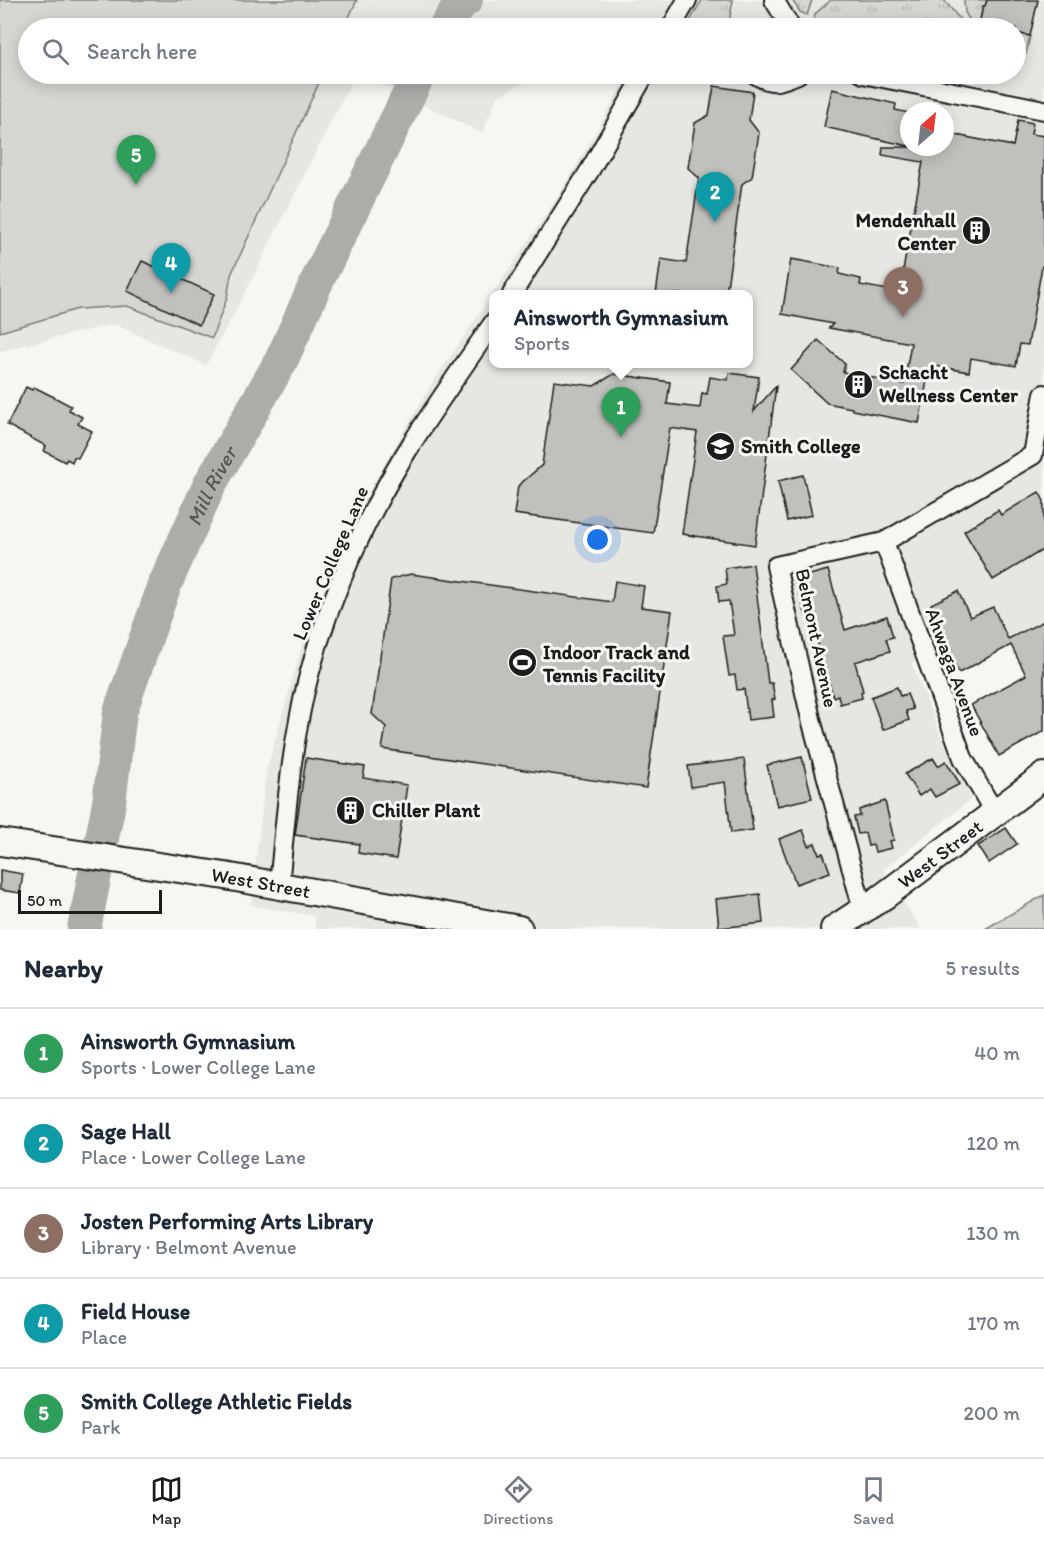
<!DOCTYPE html>
<html lang="en">
<head>
<meta charset="utf-8">
<style>
  :root { --surface:#fff; --page:#f2f2f3; --text:#1f2937; --muted:#747a83; --line:#e0e1e3; --accent:#1c1c1c }
  body { margin:0; font-family:Itim,sans-serif; background:var(--page); color:var(--text) }
  .compass { position:absolute; left:900px; top:102px; width:54px; height:54px; border-radius:50%; background:var(--surface); box-shadow:0 3px 15px #0003; rotate:28deg }
  .scale { position:absolute; left:18px; bottom:15px; width:144px; box-sizing:border-box; padding-left:6px; border:3px solid #1c1c1c; border-top:0; font-size:16px; line-height:21px; white-space:nowrap; color:#1c1c1c; -webkit-text-stroke:4px #f6f6f2; paint-order:stroke }
  .you { position:absolute; left:598px; top:540px; width:21px; height:21px; margin:-15px; border:4px solid #fff; border-radius:50%; background:#1a73e8; box-shadow:0 0 0 9px #1a73e833 }
  .badge { display:grid; place-items:center; width:39px; height:39px; border-radius:50%; background:var(--accent); color:#fff; font-size:20px; font-weight:700 }
  .pin { position:absolute; translate:-50% -50px; filter:drop-shadow(0 2px 3px #0008) }
  .pin::after { content:''; position:absolute; top:32px; width:21px; height:18px; background:inherit; clip-path:polygon(0 0,100% 0,50% 100%) }
  .popup { position:absolute; left:489px; top:290px; width:264px; height:78px; box-sizing:border-box; display:grid; place-content:center; border-radius:12px; background:var(--surface); filter:drop-shadow(0 2px 4px #0005); font-size:20px; white-space:nowrap; color:var(--muted) }
  .popup b { font-size:22px; color:var(--text) }
  .popup::after { content:''; position:absolute; left:50%; top:100%; margin-left:-12px; border:12px solid transparent; border-top-color:var(--surface) }
  .list { margin:0; padding:0; list-style:none }
  h2 { display:flex; justify-content:space-between; align-items:center; height:78px; margin:0; padding:0 24px; font-size:26px }
  h2 small { font-size:20px; font-weight:400; color:var(--muted) }
  .list li { display:grid; grid-template-columns:39px 1fr auto; gap:18px; align-items:center; box-sizing:border-box; height:90px; padding:0 24px; border-top:2px solid var(--line) }
  .list b { display:block; font-size:22px; white-space:nowrap }
  .list p { margin:0; font-size:20px; white-space:nowrap; color:var(--muted) }
  .list em { font-size:20px; font-style:normal; color:var(--muted) }
  .icon { flex:none; width:33px; height:33px; fill:none; stroke:currentColor; stroke-width:2; stroke-linecap:round; stroke-linejoin:round }
  .map { position:relative; flex:none; width:1044px; height:929px; overflow:hidden }
  .search { position:absolute; background:var(--surface); box-shadow:0 3px 15px #0003; left:18px; right:18px; top:18px; height:66px; display:flex; align-items:center; gap:15px; box-sizing:border-box; padding:0 21px; border-radius:33px; color:var(--muted); font-size:22px }
  .sheet { height:528px; background:var(--surface) }
  nav { display:flex; justify-content:space-around; align-items:center; box-sizing:border-box; height:84px; border-top:2px solid var(--line); background:var(--surface); font-size:16px; color:var(--muted) }
  nav a { display:grid; justify-items:center; gap:3px }
  nav .on { color:var(--accent) }
  .map>svg:first-child { display:block }
</style>
</head>
<body>
<div class="map">
<svg width="1044" height="929" viewBox="0 0 1044 929">
  <defs>
    <pattern id="grass-tufts" width="24" height="20" patternUnits="userSpaceOnUse" patternTransform="scale(1.5)"><rect width="24" height="20" fill="#d6d6d2"/><path d="M3 7l-1-3M5 7V3M7 7l1-3M15 17l-1-3M17 17v-4M19 17l1-3" fill="none" stroke="#b7b7b4"/></pattern>
  </defs>
  <rect width="100%" height="100%" fill="#f6f6f2"/>
  <filter id="ink" filterUnits="userSpaceOnUse"><feTurbulence type="fractalNoise" baseFrequency=".0167" numOctaves="2"/><feDisplacementMap in="SourceGraphic" scale="12" xChannelSelector="R" yChannelSelector="G"/><feConvolveMatrix kernelMatrix="1 2 1 2 8 2 1 2 1" color-interpolation-filters="sRGB"/></filter>
  <g filter="url(#ink)">
    <g fill="#e6e6e2" fill-rule="evenodd">
      <path d="M 0,0 L 1044,0 L 1044,714 L 997,621 L 912,663 L 940,734 L 972,798 L 883,870 L 921,929 L 316,929 L 314,916 L 251,905 L 266,772 L 309,621 L 361,504 L 430,387 L 563,189 L 629,74 L 1016,74 L 1016,28 L 28,28 L 28,74 L 355,74 L 248,287 L 206,365 L 114,324 L 0,351 ZM 909,111 L 945,111 L 945,147 L 909,147 ZM 494,294 L 748,294 L 748,364 L 494,364 Z"/>
      <path d="M 360,74 L 540,74 L 498,96 L 482,133 Z"/>
    </g>
    <g fill="url(#grass-tufts)" stroke="#797977" stroke-width="1.5">
      <path d="M 702,0 L 733,0 L 728,28 L 686,28 Z"/>
      <path d="M 792,0 L 812,0 L 807,15 L 800,12 Z"/>
      <path d="M 831,0 L 944,0 L 967,28 L 813,28 L 815,14 Z"/>
      <path d="M 964,0 L 987,0 L 985,6 L 983,6 L 979,24 L 996,28 L 974,28 L 965,12 Z"/>
      <path d="M 1016,33 L 1030,36 L 1026,54 L 1016,54 Z"/>
    </g>
    <g fill="#d6d6d2" stroke="#797977" stroke-width="1.5">
      <path d="M 0,0 L 357,0 L 344,28 L 28,28 L 28,74 L 323,74 L 231,275 L 227,298 L 212,338 L 127,306 L 78,309 L 0,332 Z"/>
      <path d="M 1044,895 L 1044,929 L 985,929 Z"/>
    </g>
    <g fill="none" stroke-linecap="round" stroke-linejoin="round">
      <g stroke="#acaca9" stroke-width="34">
        <path d="M 445,28 L 461,3 L 466,0"/>
        <path id="s1" d="M 84,929 L 109,803 L 120,712 L 165,584 L 210,484 L 281,361 L 318,279 L 419,74"/>
      </g>
    </g>
    <g fill="#c0c0bd" stroke="#1c1c1c" stroke-width="1.5">
      <path d="M 987,0 L 1038,0 L 1030,36 L 1016,33 L 1016,28 L 996,28 L 979,25 L 983,6 L 985,6 Z"/>
      <path d="M 714,86 L 753,92 L 749,120 L 759,133 L 752,177 L 742,184 L 726,294 L 656,294 L 661,259 L 686,263 L 699,178 L 688,168 L 695,123 L 709,115 Z"/>
      <path d="M 832,89 L 896,104 L 895,110 L 909,113 L 909,146 L 824,127 Z"/>
      <path d="M 1018,120 L 1033,123 L 1031,134 L 1044,136 L 1044,267 L 1042,266 L 1028,345 L 1020,344 L 1016,366 L 971,358 L 969,372 L 930,365 L 919,423 L 852,410 L 852,408 L 827,403 L 791,370 L 818,340 L 845,364 L 843,372 L 904,384 L 911,343 L 829,328 L 833,324 L 782,314 L 791,259 L 840,268 L 839,274 L 861,279 L 860,285 L 899,292 L 923,162 L 882,155 L 883,147 L 945,147 L 945,133 L 1013,146 Z"/>
      <path d="M 142,261 L 214,294 L 199,325 L 127,291 Z"/>
      <path d="M 729,373 L 759,377 L 754,411 L 776,386 L 755,545 L 682,534 L 697,432 L 670,428 L 653,533 L 514,514 L 518,486 L 542,465 L 554,381 L 594,386 L 614,374 L 670,382 L 667,404 L 700,408 L 702,393 L 707,394 L 710,377 L 728,380 Z"/>
      <path d="M 26,387 L 32,390 L 34,387 L 54,397 L 71,406 L 69,410 L 82,417 L 78,424 L 92,431 L 78,458 L 74,457 L 72,462 L 67,459 L 65,462 L 44,451 L 46,446 L 7,425 Z"/>
      <path d="M 803,475 L 812,515 L 787,521 L 778,481 Z"/>
      <path d="M 1039,492 L 1044,501 L 1044,549 L 993,580 L 964,531 L 998,510 L 1001,515 Z"/>
      <path d="M 753,564 L 768,683 L 772,683 L 775,699 L 772,700 L 774,717 L 748,720 L 744,689 L 737,690 L 735,675 L 729,676 L 723,636 L 734,635 L 729,601 L 719,602 L 717,586 L 727,584 L 725,568 Z"/>
      <path d="M 828,570 L 845,630 L 887,616 L 893,637 L 886,639 L 890,651 L 855,662 L 863,691 L 861,692 L 862,698 L 840,704 L 838,695 L 833,697 L 810,615 L 806,616 L 795,579 Z"/>
      <path d="M 411,574 L 612,602 L 615,581 L 644,586 L 641,607 L 672,611 L 646,788 L 382,749 L 386,727 L 372,714 L 391,579 Z"/>
      <path d="M 958,591 L 970,617 L 993,607 L 1008,639 L 1044,621 L 1044,731 L 999,756 L 971,705 L 1026,675 L 1011,645 L 959,673 L 947,650 L 952,648 L 931,604 Z"/>
      <path d="M 897,687 L 900,696 L 907,694 L 913,709 L 906,711 L 909,720 L 883,730 L 871,697 Z"/>
      <path d="M 802,757 L 812,798 L 777,806 L 767,765 Z"/>
      <path d="M 306,758 L 365,767 L 363,778 L 407,785 L 396,859 L 358,853 L 359,844 L 295,835 Z"/>
      <path d="M 933,758 L 938,766 L 946,761 L 960,784 L 935,797 L 930,789 L 919,796 L 905,774 Z"/>
      <path d="M 744,759 L 753,830 L 731,833 L 725,782 L 691,787 L 688,766 Z"/>
      <path d="M 885,801 L 894,840 L 890,841 L 892,848 L 875,852 L 873,845 L 868,846 L 865,833 L 858,834 L 854,817 L 860,816 L 859,810 Z"/>
      <path d="M 1006,828 L 1017,844 L 989,863 L 978,846 Z"/>
      <path d="M 803,830 L 809,846 L 815,843 L 819,854 L 823,853 L 830,872 L 796,884 L 779,839 Z"/>
      <path d="M 0,870 L 23,874 L 20,893 L 0,890 Z"/>
      <path d="M 760,894 L 763,923 L 719,928 L 716,899 Z"/>
    </g>
    <g fill="none" stroke-linecap="round" stroke-linejoin="round">
      <defs>
        <g id="street">
          <path d="M 774,0 L 791,28"/>
          <path d="M 671,28 L 687,0"/>
          <path d="M 755,74 C 773,86 780,81 798,74"/>
          <path d="M 863,74 L 1044,110"/>
          <path d="M 512,294 L 590,170 L 645,74"/>
          <path d="M 884,542 L 963,758 L 994,812"/>
          <path d="M 279,886 C 286,815 291,743 309,675 C 330,595 368,512 412,443 C 438,402 466,362 494,322"/>
          <path d="M 863,910 L 811,719 L 776,566 L 884,542 L 1033,455 L 1044,394"/>
        </g>
        <g id="secondary">
          <path id="s2" d="M 0,842 L 225,876 L 519,929"/>
          <path id="s3" d="M 834,929 L 884,896 L 1044,776"/>
        </g>
      </defs>
      <use href="#street" stroke="#1c1c1c" stroke-width="22"/>
      <use href="#secondary" stroke="#1c1c1c" stroke-width="30"/>
      <use href="#street" stroke="#f6f6f2" stroke-width="18"/>
      <use href="#secondary" stroke="#f6f6f2" stroke-width="26"/>
    </g>
  </g>
  <defs>
    <symbol id="building-disc" viewBox="-11 -11 22 22"><circle r="9.5" fill="#1c1c1c" stroke="#f6f6f2"/><path d="M-4-6H4V6H1V3H-1V6H-4ZM-2.5-4.3h1.7v1.8h-1.7ZM.8-4.3h1.7v1.8H.8ZM-2.5-1h1.7V.8h-1.7ZM.8-1h1.7V.8H.8Z" fill="#fff"/></symbol>
    <symbol id="university-disc" viewBox="-11 -11 22 22"><circle r="9.5" fill="#1c1c1c" stroke="#f6f6f2"/><path d="M0-5L7-2L0 1L-7-2ZM-4 1L0 2.5L4 1V4Q0 6-4 4Z" fill="#fff"/></symbol>
    <symbol id="stadium-disc" viewBox="-11 -11 22 22"><circle r="9.5" fill="#1c1c1c" stroke="#f6f6f2"/><path d="M0-5a6.5 5 0 1 0 0 10a6.5 5 0 1 0 0-10ZM-3.5-1.8h7v3.6h-7Z" fill="#fff"/></symbol>
  </defs>
  <g fill-rule="evenodd">
    <use href="#building-disc" x="960" y="214" width="33" height="33"/>
    <use href="#building-disc" x="842" y="368" width="33" height="33"/>
    <use href="#university-disc" x="704" y="430" width="33" height="33"/>
    <use href="#stadium-disc" x="506" y="646" width="33" height="33"/>
    <use href="#building-disc" x="334" y="794" width="33" height="33"/>
  </g>
  <g text-anchor="middle" dominant-baseline="central" stroke-width="6" stroke-linejoin="round" paint-order="stroke">
    <g font-size="20" font-weight="bold" fill="#1c1c1c" stroke="#f6f6f2" text-anchor="start">
      <text x="956" y="220" text-anchor="end">Mendenhall<tspan x="956" dy="23">Center</tspan></text>
      <text x="879" y="372">Schacht<tspan x="879" dy="23">Wellness Center</tspan></text>
      <text x="741" y="446">Smith College</text>
      <text x="543" y="652">Indoor Track and<tspan x="543" dy="23">Tennis Facility</tspan></text>
      <text x="372" y="810">Chiller Plant</text>
    </g>
    <g font-size="20" fill="#1c1c1c" stroke="#f6f6f2">
      <text transform="translate(330 563) rotate(-67)">Lower College Lane</text>
      <text transform="translate(817 638) rotate(78)">Belmont Avenue</text>
      <text transform="translate(955 672) rotate(70)">Ahwaga Avenue</text>
      <text stroke="none"><textPath href="#s3" startOffset="130">West Street</textPath></text>
      <text stroke="none"><textPath href="#s2" startOffset="264">West Street</textPath></text>
    </g>
    <g font-size="21" font-style="italic" fill="#565654" stroke="#f6f6f2">
      <text stroke="none"><textPath href="#s1" startOffset="464">Mill River</textPath></text>
    </g>
  </g>
</svg>
<svg class="compass" viewBox="-18 -18 36 36"><path d="M0-13l5 13h-10z" fill="#e53935"/><path d="M0 13l5-13h-10z" fill="#747a83"/></svg>
<div class="scale">50 m</div>
<div class="you"></div>
<div class="pin badge" style="left:621px;top:437px;background:#2e9e5b">1</div>
<div class="popup"><b>Ainsworth Gymnasium</b>Sports</div>
<div class="pin badge" style="left:715px;top:222px;background:#0f9aa8">2</div>
<div class="pin badge" style="left:903px;top:317px;background:#8d6e63">3</div>
<div class="pin badge" style="left:171px;top:293px;background:#0f9aa8">4</div>
<div class="pin badge" style="left:136px;top:185px;background:#2e9e5b">5</div>
<div class="search"><svg class="icon" aria-label="search" viewBox="0 0 24 24"><circle cx="10" cy="10" r="6"/><path d="M15 15l6 6"/></svg>Search here</div>
</div>
<section class="sheet">
<h2>Nearby<small>5 results</small></h2>
<ul class="list">
<li><span class="badge" style="background:#2e9e5b">1</span><div><b>Ainsworth Gymnasium</b><p>Sports · Lower College Lane</p></div><em>40 m</em></li>
<li><span class="badge" style="background:#0f9aa8">2</span><div><b>Sage Hall</b><p>Place · Lower College Lane</p></div><em>120 m</em></li>
<li><span class="badge" style="background:#8d6e63">3</span><div><b>Josten Performing Arts Library</b><p>Library · Belmont Avenue</p></div><em>130 m</em></li>
<li><span class="badge" style="background:#0f9aa8">4</span><div><b>Field House</b><p>Place</p></div><em>170 m</em></li>
<li><span class="badge" style="background:#2e9e5b">5</span><div><b>Smith College Athletic Fields</b><p>Park</p></div><em>200 m</em></li>
</ul>
</section>
<nav>
<a class="on"><svg class="icon" aria-label="map" viewBox="0 0 24 24"><path d="M3 6l6-2 6 2 6-2v14l-6 2-6-2-6 2zM9 4v14M15 6v14"/></svg>Map</a>
<a><svg class="icon" aria-label="directions" viewBox="0 0 24 24"><path d="M12 3l9 9-9 9-9-9zM9 14v-3h6M13 9l2 2-2 2"/></svg>Directions</a>
<a><svg class="icon" aria-label="saved" viewBox="0 0 24 24"><path d="M7 4h10v16l-5-4-5 4z"/></svg>Saved</a>
</nav>
</body>
</html>
